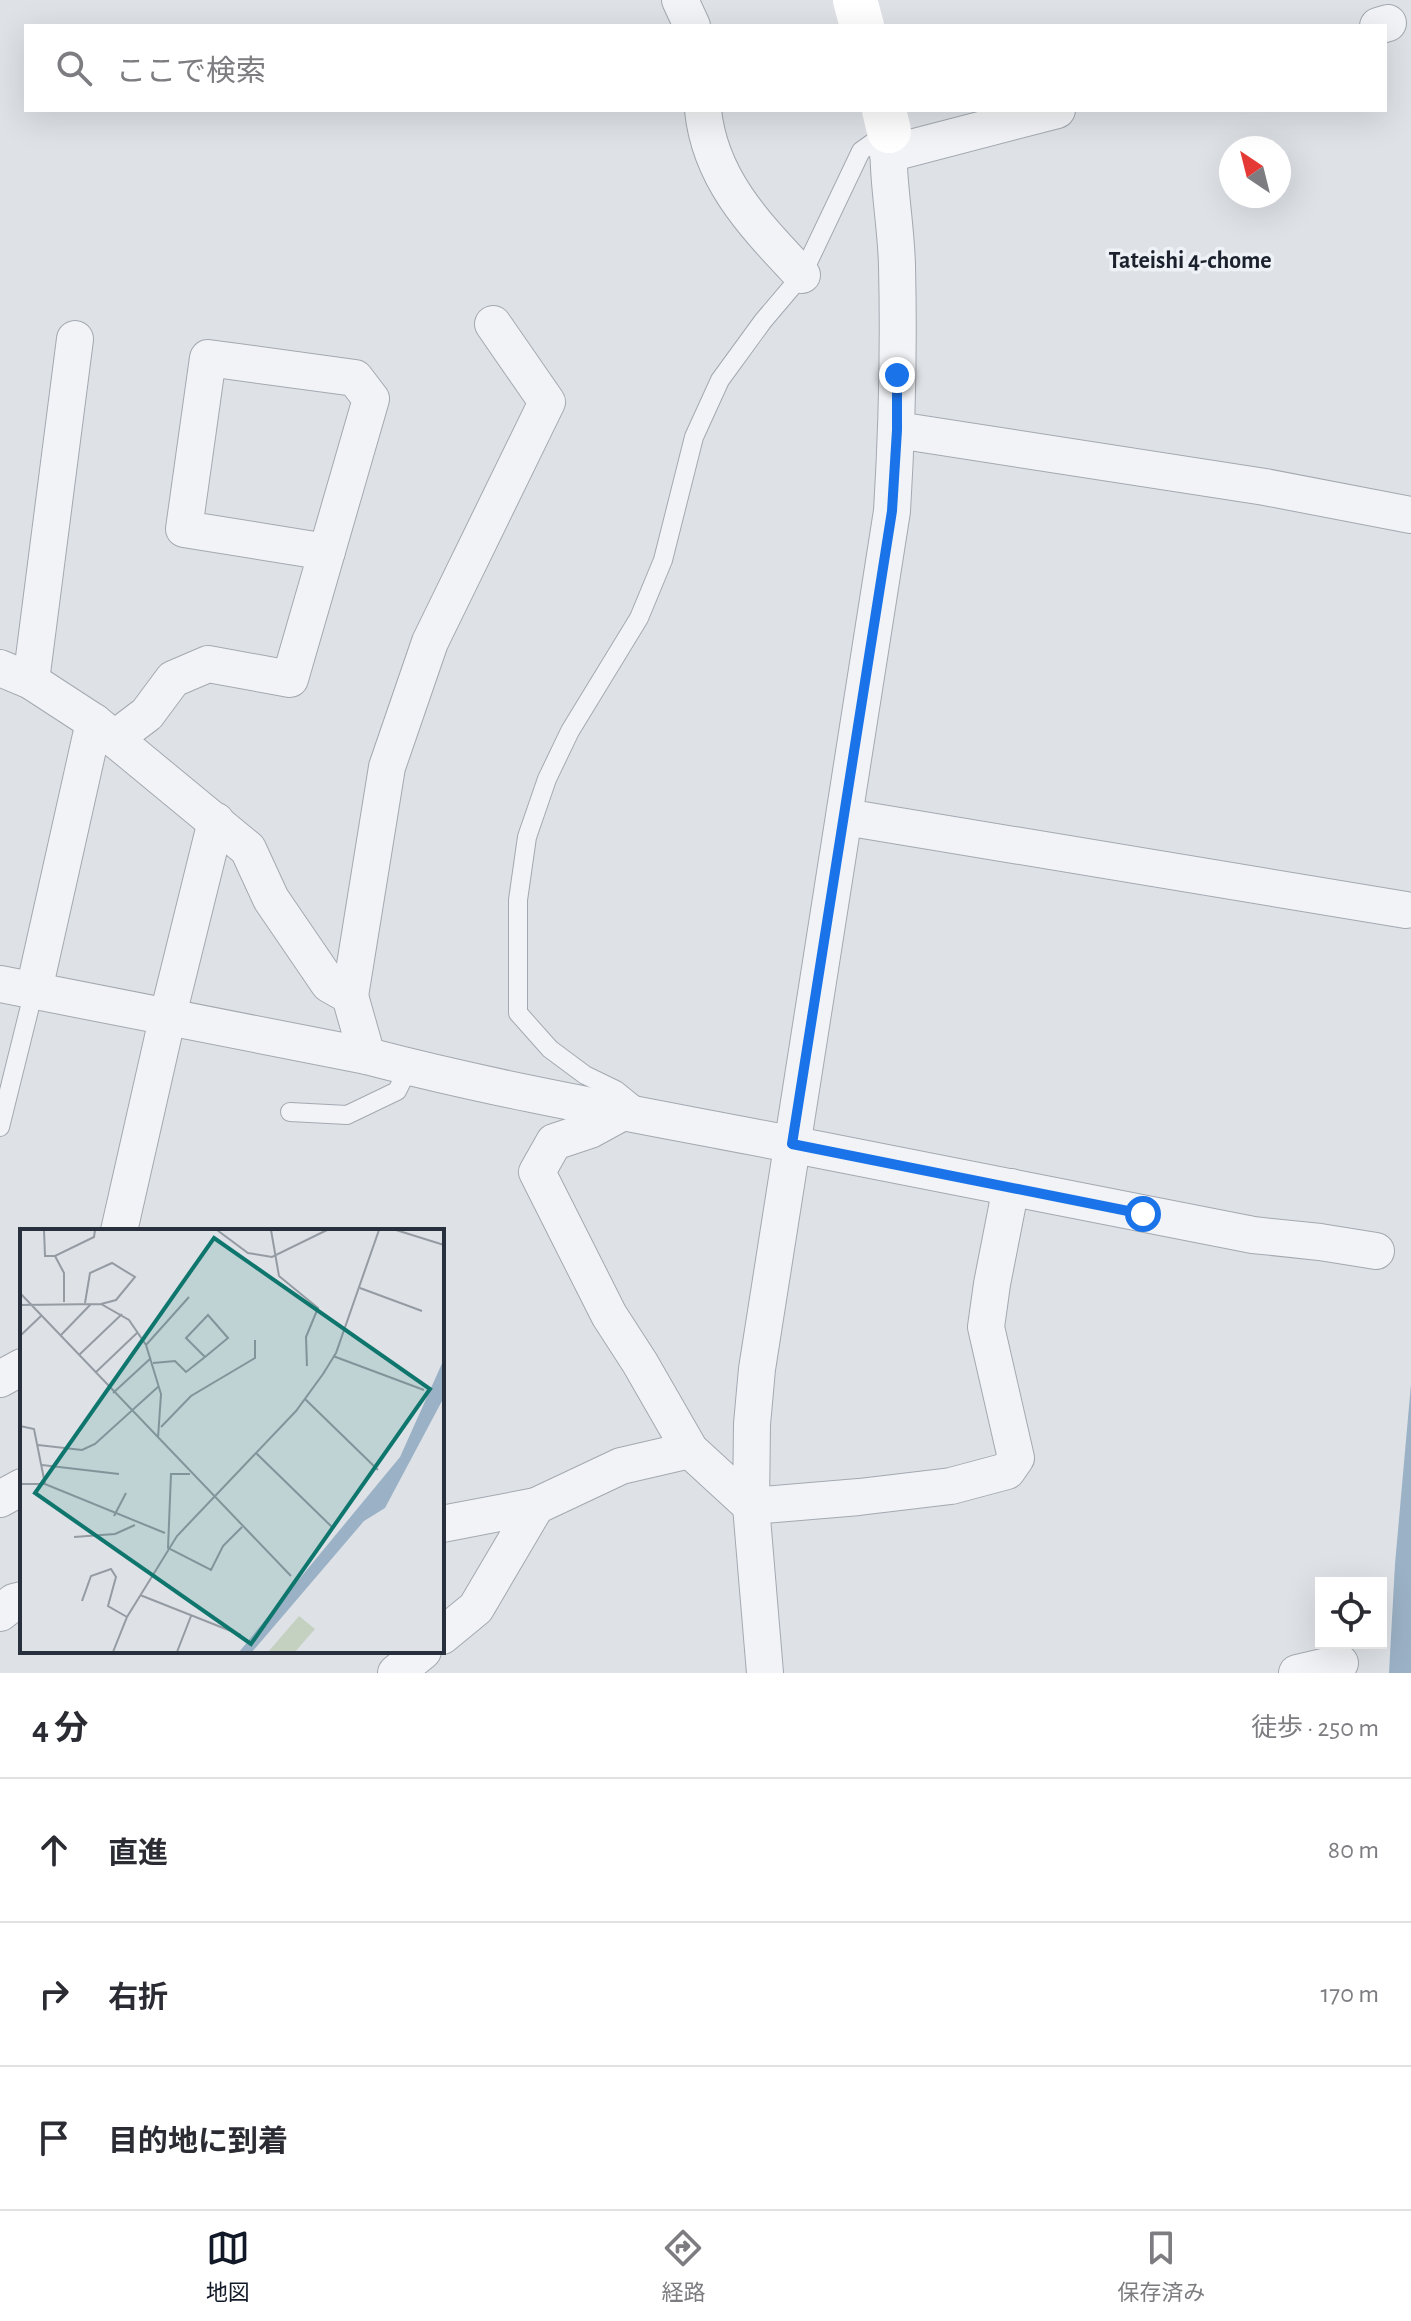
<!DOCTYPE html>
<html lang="ja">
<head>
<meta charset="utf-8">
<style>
  :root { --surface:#fff; --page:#f2f2f3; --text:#2b2b33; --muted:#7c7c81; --line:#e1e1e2; --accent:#111827 }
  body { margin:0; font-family:"Alegreya Sans","Noto Sans JP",sans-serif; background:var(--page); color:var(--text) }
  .controls { position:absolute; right:24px; bottom:24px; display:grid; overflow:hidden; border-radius:0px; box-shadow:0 8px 32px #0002 }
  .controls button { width:72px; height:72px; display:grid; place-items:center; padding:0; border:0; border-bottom:2px solid var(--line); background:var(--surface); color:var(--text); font:40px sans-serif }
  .compass { position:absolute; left:1219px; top:136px; width:72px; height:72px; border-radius:50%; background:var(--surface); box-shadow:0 8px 32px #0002; rotate:325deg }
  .stop { position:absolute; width:24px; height:24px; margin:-18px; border:6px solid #1a73e8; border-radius:50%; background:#fff }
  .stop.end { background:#1a73e8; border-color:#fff; box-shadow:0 2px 8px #0008 }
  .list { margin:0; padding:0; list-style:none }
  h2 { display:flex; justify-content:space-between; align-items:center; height:104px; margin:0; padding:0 32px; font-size:34px }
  h2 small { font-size:26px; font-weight:400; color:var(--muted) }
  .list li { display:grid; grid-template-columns:52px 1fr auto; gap:24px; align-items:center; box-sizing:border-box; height:144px; padding:0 32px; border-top:2px solid var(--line) }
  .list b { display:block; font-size:30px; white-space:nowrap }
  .list em { font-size:26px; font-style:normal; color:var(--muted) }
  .icon { flex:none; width:44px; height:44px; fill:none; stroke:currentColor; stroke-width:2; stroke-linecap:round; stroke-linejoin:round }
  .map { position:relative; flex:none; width:1411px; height:1673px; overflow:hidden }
  .search { position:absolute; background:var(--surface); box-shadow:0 8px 32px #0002; left:24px; right:24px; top:24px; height:88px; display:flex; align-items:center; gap:20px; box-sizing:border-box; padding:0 28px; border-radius:0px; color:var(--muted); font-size:30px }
  .sheet { height:536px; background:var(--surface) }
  nav { display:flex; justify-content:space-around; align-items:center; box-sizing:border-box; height:112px; border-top:2px solid var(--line); background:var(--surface); font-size:22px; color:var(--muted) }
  nav a { display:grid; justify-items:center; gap:4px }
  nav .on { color:var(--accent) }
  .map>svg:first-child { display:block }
</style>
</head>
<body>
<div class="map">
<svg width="1411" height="1673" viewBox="0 0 1411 1673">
  <rect width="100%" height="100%" fill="#dee2e7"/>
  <path fill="#9bb1c5" d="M 1411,1384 L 1411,1673 L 1389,1673 L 1395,1564 Z"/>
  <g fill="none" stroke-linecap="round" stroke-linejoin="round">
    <defs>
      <g id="lane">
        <path d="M 637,1107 L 616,1090 L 585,1075 L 550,1049 L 518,1013 L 518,900 L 527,837 L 547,779 L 570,731 L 639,618 L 663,560 L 694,437 L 720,380 L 763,321 L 802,275 L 861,151 L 889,131"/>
        <path d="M 290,1112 L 347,1115 L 397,1091 L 409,1067"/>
        <path d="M 0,1127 L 34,990"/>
      </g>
      <g id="street">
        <path d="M 680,0 L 692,26"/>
        <path d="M 1378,26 L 1388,23"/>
        <path d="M 703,110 C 710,180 756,226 802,275"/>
        <path d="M 888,154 L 1057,110"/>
        <path d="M 897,430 L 1265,487 L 1411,515"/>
        <path d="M 0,668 L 31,681 L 94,722 L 248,849 L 271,899 L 329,984 L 350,996 L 367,1056"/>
        <path d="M 31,681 L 75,339"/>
        <path d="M 114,739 L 147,714 L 173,679 L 208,664 L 290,679 L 371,399 L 355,378 L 208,358 L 184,529 L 327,552"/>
        <path d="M 845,817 L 1406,910"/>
        <path d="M 0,984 L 367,1056 C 508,1093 652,1117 795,1145 C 948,1174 1100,1206 1253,1235 L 1320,1242 L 1376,1251"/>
        <path d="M 34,990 L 94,722"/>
        <path d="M 350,996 L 387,767 L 430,642 L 547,402 L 493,324"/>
        <path d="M 623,1112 L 590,1130 L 554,1142 L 537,1172 L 609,1315 L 640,1363 L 690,1450 L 751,1506 L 859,1497 L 951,1486 L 1007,1471 L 1016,1458 L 986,1327 L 992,1284 L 1011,1187"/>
        <path d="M 119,1231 L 168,1015 L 216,821"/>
        <path d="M 0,1379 L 22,1367"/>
        <path d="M 0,1499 L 22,1487"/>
        <path d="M 442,1524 L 536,1506 L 621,1466 L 690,1450"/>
        <path d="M 0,1613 L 14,1602 L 22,1600"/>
        <path d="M 442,1636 L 476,1608 L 536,1506"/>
        <path d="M 396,1673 L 423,1651"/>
        <path d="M 765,1673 L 751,1506 L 752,1424 L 757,1369 L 892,511 C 897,429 899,348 897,266 C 896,221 886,176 889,131"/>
        <path d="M 1297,1673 L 1340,1663"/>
      </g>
    </defs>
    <use href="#lane" stroke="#a4a9b1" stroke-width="20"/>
    <use href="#street" stroke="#a4a9b1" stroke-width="38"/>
    <use href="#lane" stroke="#f1f3f6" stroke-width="18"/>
    <use href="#street" stroke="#f1f3f6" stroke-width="36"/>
    <g stroke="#fff" stroke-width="44">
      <path d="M 855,0 L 862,26"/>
      <path d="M 884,110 L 889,131"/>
    </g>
  </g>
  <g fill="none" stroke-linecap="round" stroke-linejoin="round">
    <path stroke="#1a73e8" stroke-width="10" d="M 897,375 L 897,430 L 892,511 L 792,1144 L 1143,1214"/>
  </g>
  <g text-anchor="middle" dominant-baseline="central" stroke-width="7" stroke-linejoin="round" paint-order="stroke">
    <g font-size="24" font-weight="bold" fill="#1b222e" stroke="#eef1f5">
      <text x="1190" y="261">Tateishi 4-chome</text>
    </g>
  </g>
  <g transform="translate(20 1229)">
    <rect width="424" height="424" fill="#dee2e7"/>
    <path d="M 279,387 L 295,400 L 275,423 L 248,423 Z" fill="#c5d1c0"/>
    <path d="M 424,130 L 422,172 L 365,279 L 344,292 L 232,423 L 219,423 L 380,228 Z" fill="#9bb1c5"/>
    <path fill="none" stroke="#959ba3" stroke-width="2" d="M 24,1 L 25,27 L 35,27 L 74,8 L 75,1M 197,1 L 228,24 L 252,28 L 307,1M 251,1 L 259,47 L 298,79 L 286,108 L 287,137M 376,1 L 424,16M 35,27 L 44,44 L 44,73M 340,59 L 402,82M 0,64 L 271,347M 65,74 L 70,44 L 92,34 L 115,48 L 96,71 L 81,75M 0,76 L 81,75 L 109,91 L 126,116 L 141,165 L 138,209M 0,107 L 22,86M 40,107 L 71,75M 126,116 L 169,68M 59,126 L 102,85M 313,127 L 404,161M 133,134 L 155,132 L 166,143 L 185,128 L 208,109 L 188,86 L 166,109 L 185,128M 75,144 L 118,103M 93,164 L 131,129M 285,170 L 358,241M 0,197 L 14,200 L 25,255M 141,198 L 171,167 L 235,129 L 235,111M 18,216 L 62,221 L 75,215 L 139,157M 236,224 L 312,298M 22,236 L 99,245M 170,245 L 151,245 L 148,319 L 191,341 L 203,317 L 222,298M 0,255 L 25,255 L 145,304M 94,287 L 106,264M 54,308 L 95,305 L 115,296M 120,366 L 221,406M 62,372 L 71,347 L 91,340 L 96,348 L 88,377 L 107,388M 93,423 L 107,388 L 157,307 L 276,182 L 303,145 L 316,124 L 359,1M 157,423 L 171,387"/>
    <path fill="#0f766e" fill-opacity="0.15" stroke="#0f766e" stroke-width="4" d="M 194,9 L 410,160 L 231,415 L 15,264 Z"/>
    <rect width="424" height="424" fill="none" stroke="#28303d" stroke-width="4"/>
  </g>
</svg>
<div class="controls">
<button><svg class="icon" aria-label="locate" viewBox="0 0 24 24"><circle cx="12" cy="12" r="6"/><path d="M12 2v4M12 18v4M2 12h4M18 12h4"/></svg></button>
</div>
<svg class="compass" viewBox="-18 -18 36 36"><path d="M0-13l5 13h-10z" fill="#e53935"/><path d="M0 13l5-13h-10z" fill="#7c7c81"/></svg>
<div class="stop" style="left:1143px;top:1214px"></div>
<div class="stop end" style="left:897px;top:375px"></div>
<div class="search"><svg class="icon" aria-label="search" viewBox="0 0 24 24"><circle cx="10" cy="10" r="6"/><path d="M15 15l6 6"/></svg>ここで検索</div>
</div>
<section class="sheet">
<h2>4 分<small>徒歩 · 250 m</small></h2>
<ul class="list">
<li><svg class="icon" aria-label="ahead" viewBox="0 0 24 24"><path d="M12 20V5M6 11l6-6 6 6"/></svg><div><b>直進</b></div><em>80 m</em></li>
<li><svg class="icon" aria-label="right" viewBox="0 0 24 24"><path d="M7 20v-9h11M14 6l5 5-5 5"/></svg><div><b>右折</b></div><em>170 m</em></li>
<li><svg class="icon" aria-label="arrive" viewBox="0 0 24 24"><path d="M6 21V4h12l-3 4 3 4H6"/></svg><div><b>目的地に到着</b></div></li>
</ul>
</section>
<nav>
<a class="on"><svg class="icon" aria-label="map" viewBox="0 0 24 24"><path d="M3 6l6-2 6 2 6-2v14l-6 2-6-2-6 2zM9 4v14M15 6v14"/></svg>地図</a>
<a><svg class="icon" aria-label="directions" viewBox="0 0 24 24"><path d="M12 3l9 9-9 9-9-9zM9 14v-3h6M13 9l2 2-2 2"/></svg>経路</a>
<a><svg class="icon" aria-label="saved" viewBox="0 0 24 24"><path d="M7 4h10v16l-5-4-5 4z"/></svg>保存済み</a>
</nav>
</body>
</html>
